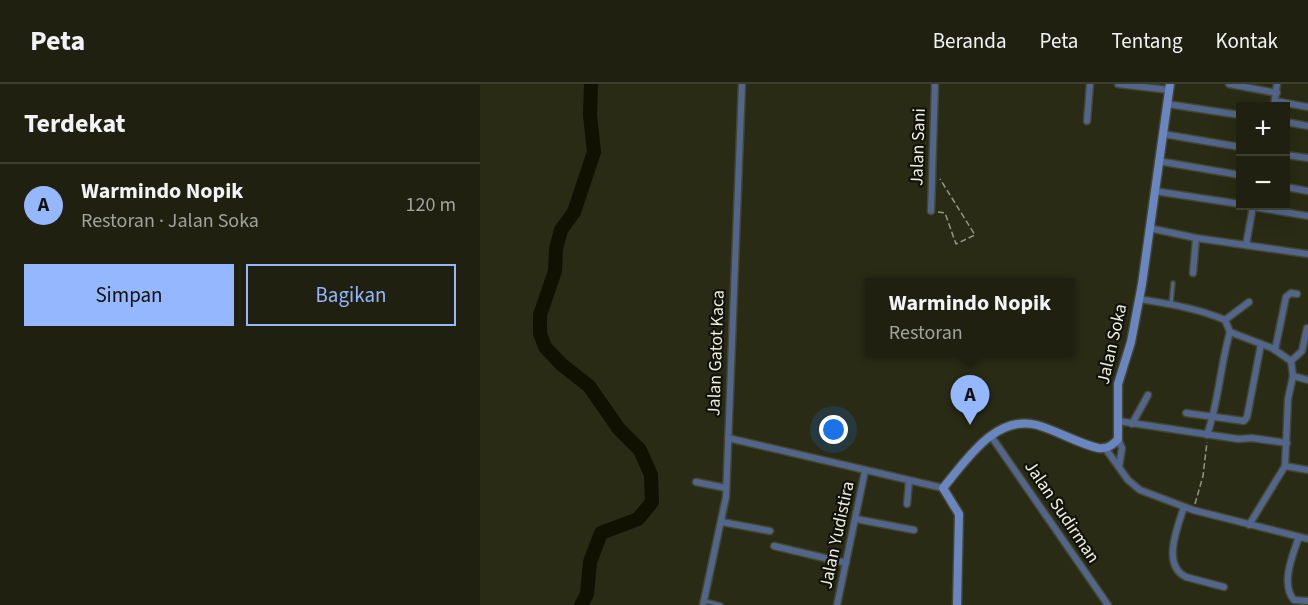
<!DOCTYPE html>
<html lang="id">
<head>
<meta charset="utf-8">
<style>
  :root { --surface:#1f200f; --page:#2c2d1d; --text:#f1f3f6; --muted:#a1a39e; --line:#3c3e2f; --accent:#94b7fd }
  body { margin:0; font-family:"Source Sans 3",sans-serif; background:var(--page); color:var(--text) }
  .controls { position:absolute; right:18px; top:18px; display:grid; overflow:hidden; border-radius:0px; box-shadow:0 6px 24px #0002 }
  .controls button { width:54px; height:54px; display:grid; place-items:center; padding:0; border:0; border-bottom:2px solid var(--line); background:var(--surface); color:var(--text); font:30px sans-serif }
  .you { position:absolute; left:354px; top:346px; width:21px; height:21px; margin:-15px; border:4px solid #fff; border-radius:50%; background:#1a73e8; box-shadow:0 0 0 9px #1a73e833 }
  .badge { display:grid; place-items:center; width:39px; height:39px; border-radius:50%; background:var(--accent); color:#111; font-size:20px; font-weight:700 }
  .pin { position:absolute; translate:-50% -50px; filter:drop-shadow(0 2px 3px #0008) }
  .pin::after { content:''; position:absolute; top:32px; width:21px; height:18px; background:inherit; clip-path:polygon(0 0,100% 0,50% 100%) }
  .popup { position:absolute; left:385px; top:194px; width:210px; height:78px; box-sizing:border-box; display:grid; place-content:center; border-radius:0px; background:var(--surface); filter:drop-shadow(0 2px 4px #0005); font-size:20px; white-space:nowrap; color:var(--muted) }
  .popup b { font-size:22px; color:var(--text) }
  .popup::after { content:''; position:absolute; left:50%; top:100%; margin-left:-12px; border:12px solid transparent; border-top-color:var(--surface) }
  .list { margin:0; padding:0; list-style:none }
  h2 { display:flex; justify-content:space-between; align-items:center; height:78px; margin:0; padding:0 24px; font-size:26px }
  h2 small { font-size:20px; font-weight:400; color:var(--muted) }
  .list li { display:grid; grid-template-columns:39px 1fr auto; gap:18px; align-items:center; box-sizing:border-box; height:84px; padding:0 24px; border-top:2px solid var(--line) }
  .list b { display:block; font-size:22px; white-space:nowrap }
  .list p { margin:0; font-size:20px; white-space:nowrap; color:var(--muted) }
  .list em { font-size:20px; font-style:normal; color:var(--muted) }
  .actions { display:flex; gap:12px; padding:18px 24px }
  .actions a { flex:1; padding:14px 0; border:2px solid var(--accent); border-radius:0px; text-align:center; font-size:21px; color:var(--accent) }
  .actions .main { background:var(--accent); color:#111 }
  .map { position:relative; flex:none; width:828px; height:521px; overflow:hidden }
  header { display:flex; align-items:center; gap:36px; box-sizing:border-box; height:84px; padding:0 30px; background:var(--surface); border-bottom:2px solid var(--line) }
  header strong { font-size:28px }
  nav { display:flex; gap:33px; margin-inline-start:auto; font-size:21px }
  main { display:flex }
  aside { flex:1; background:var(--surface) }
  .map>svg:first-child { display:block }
</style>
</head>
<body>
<header>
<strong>Peta</strong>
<nav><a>Beranda</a><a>Peta</a><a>Tentang</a><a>Kontak</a></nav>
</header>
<main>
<aside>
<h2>Terdekat<small></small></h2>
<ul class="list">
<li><span class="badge">A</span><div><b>Warmindo Nopik</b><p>Restoran · Jalan Soka</p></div><em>120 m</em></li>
</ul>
<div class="actions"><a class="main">Simpan</a><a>Bagikan</a></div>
</aside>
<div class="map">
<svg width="828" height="521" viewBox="0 0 828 521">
  <rect width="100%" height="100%" fill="#292b14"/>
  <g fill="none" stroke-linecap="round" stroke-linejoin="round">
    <path stroke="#101100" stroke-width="14" d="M 101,521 L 107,510 L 110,478 L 121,449 L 158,435 L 172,418 L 171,391 L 160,366 L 139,345 L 109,302 L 81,280 L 65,263 L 60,249 L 60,231 L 75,187 L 76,165 L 81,146 L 94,128 L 114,68 L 110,31 L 111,0"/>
    <defs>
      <g id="lane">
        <path d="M 691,220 L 693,199"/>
        <path d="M 225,517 L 241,521"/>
      </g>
      <g id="street">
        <path d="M 638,0 L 689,6"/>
        <path d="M 749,0 L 797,9"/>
        <path d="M 795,17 L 828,23"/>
        <path d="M 687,20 L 760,31"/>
        <path d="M 794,22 L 797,0"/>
        <path d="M 607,37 L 610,0"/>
        <path d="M 806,38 L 828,42"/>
        <path d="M 683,50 L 760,63"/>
        <path d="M 806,71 L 828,74"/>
        <path d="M 678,77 L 760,91"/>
        <path d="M 806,103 L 828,107"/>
        <path d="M 674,107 L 760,120"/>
        <path d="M 768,122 L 828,132"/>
        <path d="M 451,127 L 455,0"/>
        <path d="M 669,144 L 716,154 L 828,170"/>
        <path d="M 766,161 L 773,122"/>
        <path d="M 713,189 L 716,154"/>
        <path d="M 659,215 C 689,220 717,224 745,236 L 750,248 L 792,264 L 811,277 L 813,292 L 808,315 L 805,382 L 769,441"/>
        <path d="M 745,236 L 769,218"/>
        <path d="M 795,266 L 806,213 L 811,209 L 817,210"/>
        <path d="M 811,277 L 822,267 L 827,244"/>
        <path d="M 813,292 L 828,296"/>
        <path d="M 706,329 L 764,337 L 767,333 L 781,260"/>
        <path d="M 638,337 L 758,355 L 772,354 L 807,359"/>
        <path d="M 652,340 L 668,311"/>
        <path d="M 727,351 C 739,317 740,282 750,248"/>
        <path d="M 511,352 L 628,521"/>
        <path d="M 248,354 L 463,404"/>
        <path d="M 638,355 L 642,364 L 639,383"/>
        <path d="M 625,364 L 648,396 L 660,406 L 713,426 L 828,455"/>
        <path d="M 805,382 L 828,386"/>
        <path d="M 216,398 L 246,404"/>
        <path d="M 427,420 L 429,397"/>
        <path d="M 704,423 C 698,442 681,481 706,493 L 744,503"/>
        <path d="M 376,435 L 434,446"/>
        <path d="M 242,438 L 290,447"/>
        <path d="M 819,453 C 813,470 800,500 814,516 L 828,517"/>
        <path d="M 294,462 L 366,479"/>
        <path d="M 223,521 L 246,413 L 262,0"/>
        <path d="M 357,521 L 385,387"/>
      </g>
      <path id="secondary" d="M 477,521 L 479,430 L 463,404 C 486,377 515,330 557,341 C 578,347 597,359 618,364 C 627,365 632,362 638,355 L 638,300 L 651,258 L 662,200 L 690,0"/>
    </defs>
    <use href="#lane" stroke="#454631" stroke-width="6"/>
    <use href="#street" stroke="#454631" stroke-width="9"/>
    <use href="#secondary" stroke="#454631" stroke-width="11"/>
    <g stroke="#959785" stroke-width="1.5" stroke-dasharray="6 3" stroke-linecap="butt">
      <path d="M 458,128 L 465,129 L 476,160 L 495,151 L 460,95"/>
      <path d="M 715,420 L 723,392 L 727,358"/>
    </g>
    <use href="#lane" stroke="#52658a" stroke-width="3"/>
    <use href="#street" stroke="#52658a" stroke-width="6"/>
    <use href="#secondary" stroke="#6986c1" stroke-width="8"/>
  </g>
  <g text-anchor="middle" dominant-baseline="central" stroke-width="4.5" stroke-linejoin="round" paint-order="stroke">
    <g font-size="18" fill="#eeefe1" stroke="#111209">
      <text transform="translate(438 63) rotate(-88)">Jalan Sani</text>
      <text transform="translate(632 260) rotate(-77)">Jalan Soka</text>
      <text transform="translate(236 269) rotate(-88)">Jalan Gatot Kaca</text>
      <text transform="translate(582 428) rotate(56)">Jalan Sudirman</text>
      <text transform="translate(357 451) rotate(-78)">Jalan Yudistira</text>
    </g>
  </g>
</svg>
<div class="controls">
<button>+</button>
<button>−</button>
</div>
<div class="you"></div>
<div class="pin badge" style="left:490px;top:341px">A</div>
<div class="popup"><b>Warmindo Nopik</b>Restoran</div>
</div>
</main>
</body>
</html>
